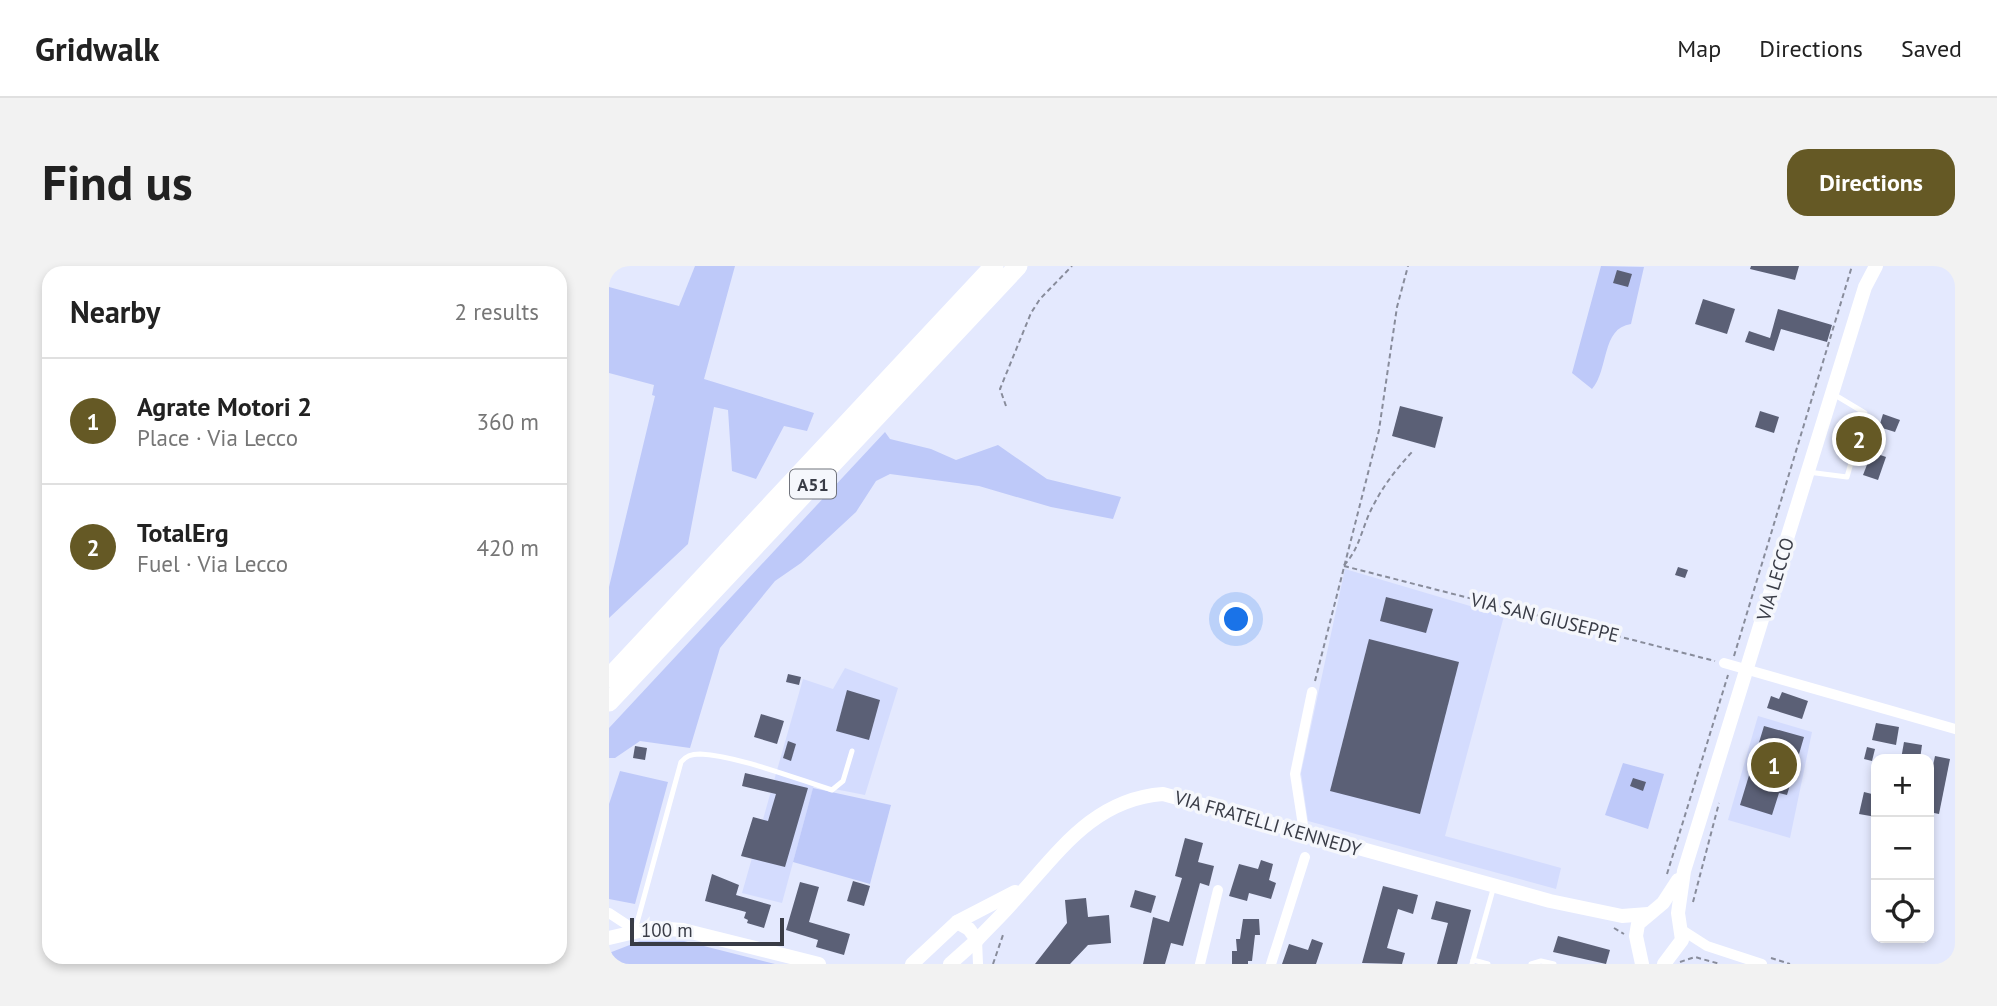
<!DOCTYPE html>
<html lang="en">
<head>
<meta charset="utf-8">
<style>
  :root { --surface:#fff; --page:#f2f2f2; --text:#222; --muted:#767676; --line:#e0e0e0; --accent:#655925 }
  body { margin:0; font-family:"PT Sans",sans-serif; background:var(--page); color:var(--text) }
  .controls { position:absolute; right:21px; bottom:21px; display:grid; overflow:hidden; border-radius:14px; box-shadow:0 4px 10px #0003 }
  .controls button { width:63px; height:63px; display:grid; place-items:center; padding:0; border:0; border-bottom:2px solid var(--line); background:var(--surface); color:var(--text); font:35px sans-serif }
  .scale { position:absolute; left:21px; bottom:18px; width:154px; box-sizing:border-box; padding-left:7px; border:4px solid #393c46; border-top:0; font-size:19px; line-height:24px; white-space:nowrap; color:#393c46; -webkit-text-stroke:5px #f5f7fc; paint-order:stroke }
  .you { position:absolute; left:628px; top:354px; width:24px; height:24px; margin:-18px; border:5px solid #fff; border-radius:50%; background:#1a73e8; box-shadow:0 0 0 10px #1a73e833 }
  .badge { display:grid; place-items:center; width:46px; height:46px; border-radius:50%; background:var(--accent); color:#fff; font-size:23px; font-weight:700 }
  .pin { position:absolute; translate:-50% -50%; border:4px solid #fff; box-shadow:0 2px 7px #0006 }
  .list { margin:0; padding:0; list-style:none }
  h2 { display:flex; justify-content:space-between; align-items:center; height:91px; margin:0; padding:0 28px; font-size:30px }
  h2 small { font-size:23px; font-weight:400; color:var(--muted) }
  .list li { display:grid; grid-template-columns:46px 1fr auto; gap:21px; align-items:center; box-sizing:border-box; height:126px; padding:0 28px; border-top:2px solid var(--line) }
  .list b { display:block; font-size:26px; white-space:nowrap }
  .list p { margin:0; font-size:23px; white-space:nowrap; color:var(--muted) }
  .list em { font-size:23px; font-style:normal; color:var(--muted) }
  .icon { flex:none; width:38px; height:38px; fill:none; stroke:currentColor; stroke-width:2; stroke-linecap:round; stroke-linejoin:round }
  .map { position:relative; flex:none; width:1346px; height:698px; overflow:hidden; border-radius:21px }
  header { display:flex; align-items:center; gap:42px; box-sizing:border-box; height:98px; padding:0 35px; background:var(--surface); border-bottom:2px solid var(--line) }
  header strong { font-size:33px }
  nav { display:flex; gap:38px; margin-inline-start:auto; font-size:24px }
  .intro { display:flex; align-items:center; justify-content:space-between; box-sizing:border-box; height:168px; padding:0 42px }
  h1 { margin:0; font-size:49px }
  .button { padding:18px 32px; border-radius:21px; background:var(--accent); color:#fff; font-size:24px; font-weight:700 }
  main { display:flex; gap:42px; padding:0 42px }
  aside { flex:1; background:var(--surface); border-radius:21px; box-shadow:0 4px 10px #0003 }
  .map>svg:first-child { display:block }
</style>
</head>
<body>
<header>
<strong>Gridwalk</strong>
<nav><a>Map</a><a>Directions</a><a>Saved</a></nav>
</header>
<div class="intro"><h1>Find us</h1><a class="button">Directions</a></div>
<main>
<aside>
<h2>Nearby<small>2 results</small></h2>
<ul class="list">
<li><span class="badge">1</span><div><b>Agrate Motori 2</b><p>Place · Via Lecco</p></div><em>360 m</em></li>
<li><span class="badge">2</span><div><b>TotalErg</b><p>Fuel · Via Lecco</p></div><em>420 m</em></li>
</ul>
</aside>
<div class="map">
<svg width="1346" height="698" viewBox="0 0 1346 698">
  <rect width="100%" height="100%" fill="#e4e9fe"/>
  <g fill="#d4dcfe">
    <path d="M 736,303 L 895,350 L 836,570 L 952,602 L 947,623 L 699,555 L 692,507 Z"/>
    <path d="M 236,402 L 289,422 L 256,529 L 205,519 L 173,637 L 133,627 L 194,413 L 224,423 Z"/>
    <path d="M 1149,450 L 1203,466 L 1181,572 L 1119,554 Z"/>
  </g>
  <g fill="#bec9f9">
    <path d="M 86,0 L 126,0 L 95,113 L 205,147 L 198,165 L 175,160 L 147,213 L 123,205 L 119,144 L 105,141 L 79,278 L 0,352 L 0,321 L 46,130 L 43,129 L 45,119 L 0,107 L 0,21 L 70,40 Z"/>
    <path d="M 992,0 L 1035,1 L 1022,58 C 992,62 1000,104 983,123 L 963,107 Z"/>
    <path d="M 276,166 L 281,173 L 322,183 L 347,194 L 389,179 L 438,213 L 512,231 L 504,253 L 442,241 L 370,220 L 281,208 L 267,215 L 247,246 L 192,297 L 166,315 L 111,382 L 81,482 L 31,475 L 6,492 L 0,492 L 0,462 Z"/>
    <path d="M 1014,497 L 1055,508 L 1039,563 L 996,549 Z"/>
    <path d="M 11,505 L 59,516 L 26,638 L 0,633 L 0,538 Z"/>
    <path d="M 204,522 L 282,539 L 261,618 L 184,596 Z"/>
    <path d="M 31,675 L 75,675 L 166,698 L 0,698 L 0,687 Z"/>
  </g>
  <g fill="#5b6076">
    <path d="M 1142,0 L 1190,0 L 1186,14 L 1141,3 Z"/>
    <path d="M 1008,4 L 1023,8 L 1019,21 L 1004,17 Z"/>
    <path d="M 1094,33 L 1126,43 L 1118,68 L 1086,58 Z"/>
    <path d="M 1169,43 L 1223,59 L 1218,76 L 1172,63 L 1165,85 L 1136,76 L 1140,65 L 1161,72 Z"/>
    <path d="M 791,140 L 834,151 L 826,182 L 783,170 Z"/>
    <path d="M 1151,145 L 1170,151 L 1165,167 L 1146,161 Z"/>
    <path d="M 1274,148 L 1291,154 L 1286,166 L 1270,161 Z"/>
    <path d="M 1263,186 L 1277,191 L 1269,214 L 1254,209 Z"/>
    <path d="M 1069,301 L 1079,304 L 1076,312 L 1066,309 Z"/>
    <path d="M 777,331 L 824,343 L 817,367 L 771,355 Z"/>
    <path d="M 760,373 L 850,396 L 811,548 L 721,525 Z"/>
    <path d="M 179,408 L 192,411 L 190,419 L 177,416 Z"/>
    <path d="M 238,424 L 271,434 L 260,474 L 227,465 Z"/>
    <path d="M 1173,426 L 1199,435 L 1193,453 L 1158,442 L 1162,430 L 1170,433 Z"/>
    <path d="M 152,448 L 175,455 L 168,478 L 145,471 Z"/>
    <path d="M 1267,457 L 1290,461 L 1287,479 L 1263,474 Z"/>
    <path d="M 1155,460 L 1195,471 L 1178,529 L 1170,527 L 1163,549 L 1131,539 Z"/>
    <path d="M 179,475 L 187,478 L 182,495 L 174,492 Z"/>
    <path d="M 1295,476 L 1313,479 L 1311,493 L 1292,493 Z"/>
    <path d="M 26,480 L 38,482 L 36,494 L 24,492 Z"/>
    <path d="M 1258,481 L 1266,483 L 1263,495 L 1255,493 Z"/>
    <path d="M 1326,490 L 1341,493 L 1330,548 L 1320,546 L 1320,519 Z"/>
    <path d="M 136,507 L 199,522 L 176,601 L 132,590 L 144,551 L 159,555 L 167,528 L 133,520 Z"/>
    <path d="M 1024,512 L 1037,516 L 1034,525 L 1021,520 Z"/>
    <path d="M 1255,526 L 1267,529 L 1267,551 L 1250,548 Z"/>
    <path d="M 576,572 L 594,577 L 589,596 L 605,600 L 600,620 L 591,617 L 574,680 L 562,677 L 556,698 L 534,698 L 544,651 L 560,656 L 573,612 L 566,610 Z"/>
    <path d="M 652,594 L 664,598 L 660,614 L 667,617 L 662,633 L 640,627 L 638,635 L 620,630 L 630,598 L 649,603 Z"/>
    <path d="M 103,608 L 130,619 L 127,629 L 162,639 L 155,662 L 138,657 L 139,654 L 135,652 L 137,646 L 96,635 Z"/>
    <path d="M 244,615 L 261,620 L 255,640 L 238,635 Z"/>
    <path d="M 191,616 L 210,621 L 200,656 L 241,668 L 235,689 L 207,681 L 209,674 L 177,664 Z"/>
    <path d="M 774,620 L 809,629 L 804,648 L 789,643 L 778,682 L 796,687 L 793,698 L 753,697 Z"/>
    <path d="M 526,624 L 547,630 L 542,647 L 521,641 Z"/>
    <path d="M 477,632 L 479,651 L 500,649 L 502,677 L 479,679 L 461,698 L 426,698 L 458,657 L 456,634 Z"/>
    <path d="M 827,635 L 862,644 L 848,698 L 828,698 L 839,657 L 822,653 Z"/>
    <path d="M 634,653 L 650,653 L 651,669 L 646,669 L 643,695 L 639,695 L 639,698 L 623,698 L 623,685 L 628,685 L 627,673 L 631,673 Z"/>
    <path d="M 949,670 L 1001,684 L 997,698 L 944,686 Z"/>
    <path d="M 703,673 L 714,677 L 707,698 L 673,698 L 680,678 L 699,684 Z"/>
  </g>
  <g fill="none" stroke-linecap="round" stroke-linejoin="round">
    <g stroke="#888c9b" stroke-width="2" stroke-dasharray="5 3.5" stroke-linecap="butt">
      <path d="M 397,140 L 391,123 L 422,47 L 431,33 L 463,0"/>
      <path d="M 735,299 C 751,283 753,260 764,240 C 774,220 788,202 803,186"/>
      <path d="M 735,300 L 1106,395"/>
      <path d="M 1125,390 L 1243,0"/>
      <path d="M 706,415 L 770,164 L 788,41 L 799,0"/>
      <path d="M 1058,608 L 1119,409"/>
      <path d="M 1084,636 L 1110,537"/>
      <path d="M 1005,662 L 1015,668"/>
      <path d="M 1162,692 L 1181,698"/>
      <path d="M 1071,696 L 1086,691 L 1111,698"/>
      <path d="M 384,698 L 395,666"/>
    </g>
    <g stroke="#fff" stroke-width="5">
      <path d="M 1199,206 L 1238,211 L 1256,147 L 1226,129"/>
      <path d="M 26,664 L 72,496 C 77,490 82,488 91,488 C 129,490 185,512 223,524 L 234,515 L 243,485"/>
      <path d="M 864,694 L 879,698"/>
      <path d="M 863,698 L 885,620"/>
      <path d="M 922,698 L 932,695 L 945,698"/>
    </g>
    <g stroke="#fff" stroke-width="10">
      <path d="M 1115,397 L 1346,463"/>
      <path d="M 695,566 L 686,508 L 703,426"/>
      <path d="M 0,647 L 26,664"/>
      <path d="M 1073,664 L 1098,680 L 1153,698"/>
      <path d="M 368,674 L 369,698"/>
      <path d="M 591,698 L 609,624"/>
      <path d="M 662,698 L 696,591"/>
    </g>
    <g stroke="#fff" stroke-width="14">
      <path d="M 0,672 L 43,662 L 74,664 L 210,698"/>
      <path d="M 368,674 C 380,661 393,649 405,635 C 449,587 484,533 554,528 L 941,635 L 1013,650 L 1039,648"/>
      <path d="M 303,698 L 348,656 L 406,626"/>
      <path d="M 341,698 L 368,674 L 360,663 L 348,656"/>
      <path d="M 1033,698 L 1027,670 L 1029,658 L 1054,637 L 1069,614"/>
      <path d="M 1055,698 L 1073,674 L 1069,647 L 1075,605 L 1256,21 L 1267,0"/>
    </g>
    <g stroke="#fff" stroke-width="19">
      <path d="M 0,412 L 385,0"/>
      <path d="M 0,436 L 409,0"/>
    </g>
  </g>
  <g text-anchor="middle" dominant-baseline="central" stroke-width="7" stroke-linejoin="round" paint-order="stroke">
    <rect fill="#f5f7fc" stroke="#71747d" stroke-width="2" x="181" y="203.5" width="46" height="29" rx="5"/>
    <g font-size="18" font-weight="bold" fill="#393c46">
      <text x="204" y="218">A51</text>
    </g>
    <g font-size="19" fill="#393c46" stroke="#f5f7fc">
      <text transform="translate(1166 313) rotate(-73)">VIA LECCO</text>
      <text transform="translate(936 351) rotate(14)">VIA SAN GIUSEPPE</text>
      <text transform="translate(659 557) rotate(16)">VIA FRATELLI KENNEDY</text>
    </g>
  </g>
</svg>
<div class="controls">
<button>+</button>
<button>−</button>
<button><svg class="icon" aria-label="locate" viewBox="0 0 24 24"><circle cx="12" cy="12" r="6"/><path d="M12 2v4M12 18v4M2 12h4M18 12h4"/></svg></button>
</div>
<div class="scale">100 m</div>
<div class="you"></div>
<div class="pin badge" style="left:1165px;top:499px">1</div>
<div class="pin badge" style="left:1250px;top:173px">2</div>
</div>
</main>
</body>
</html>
